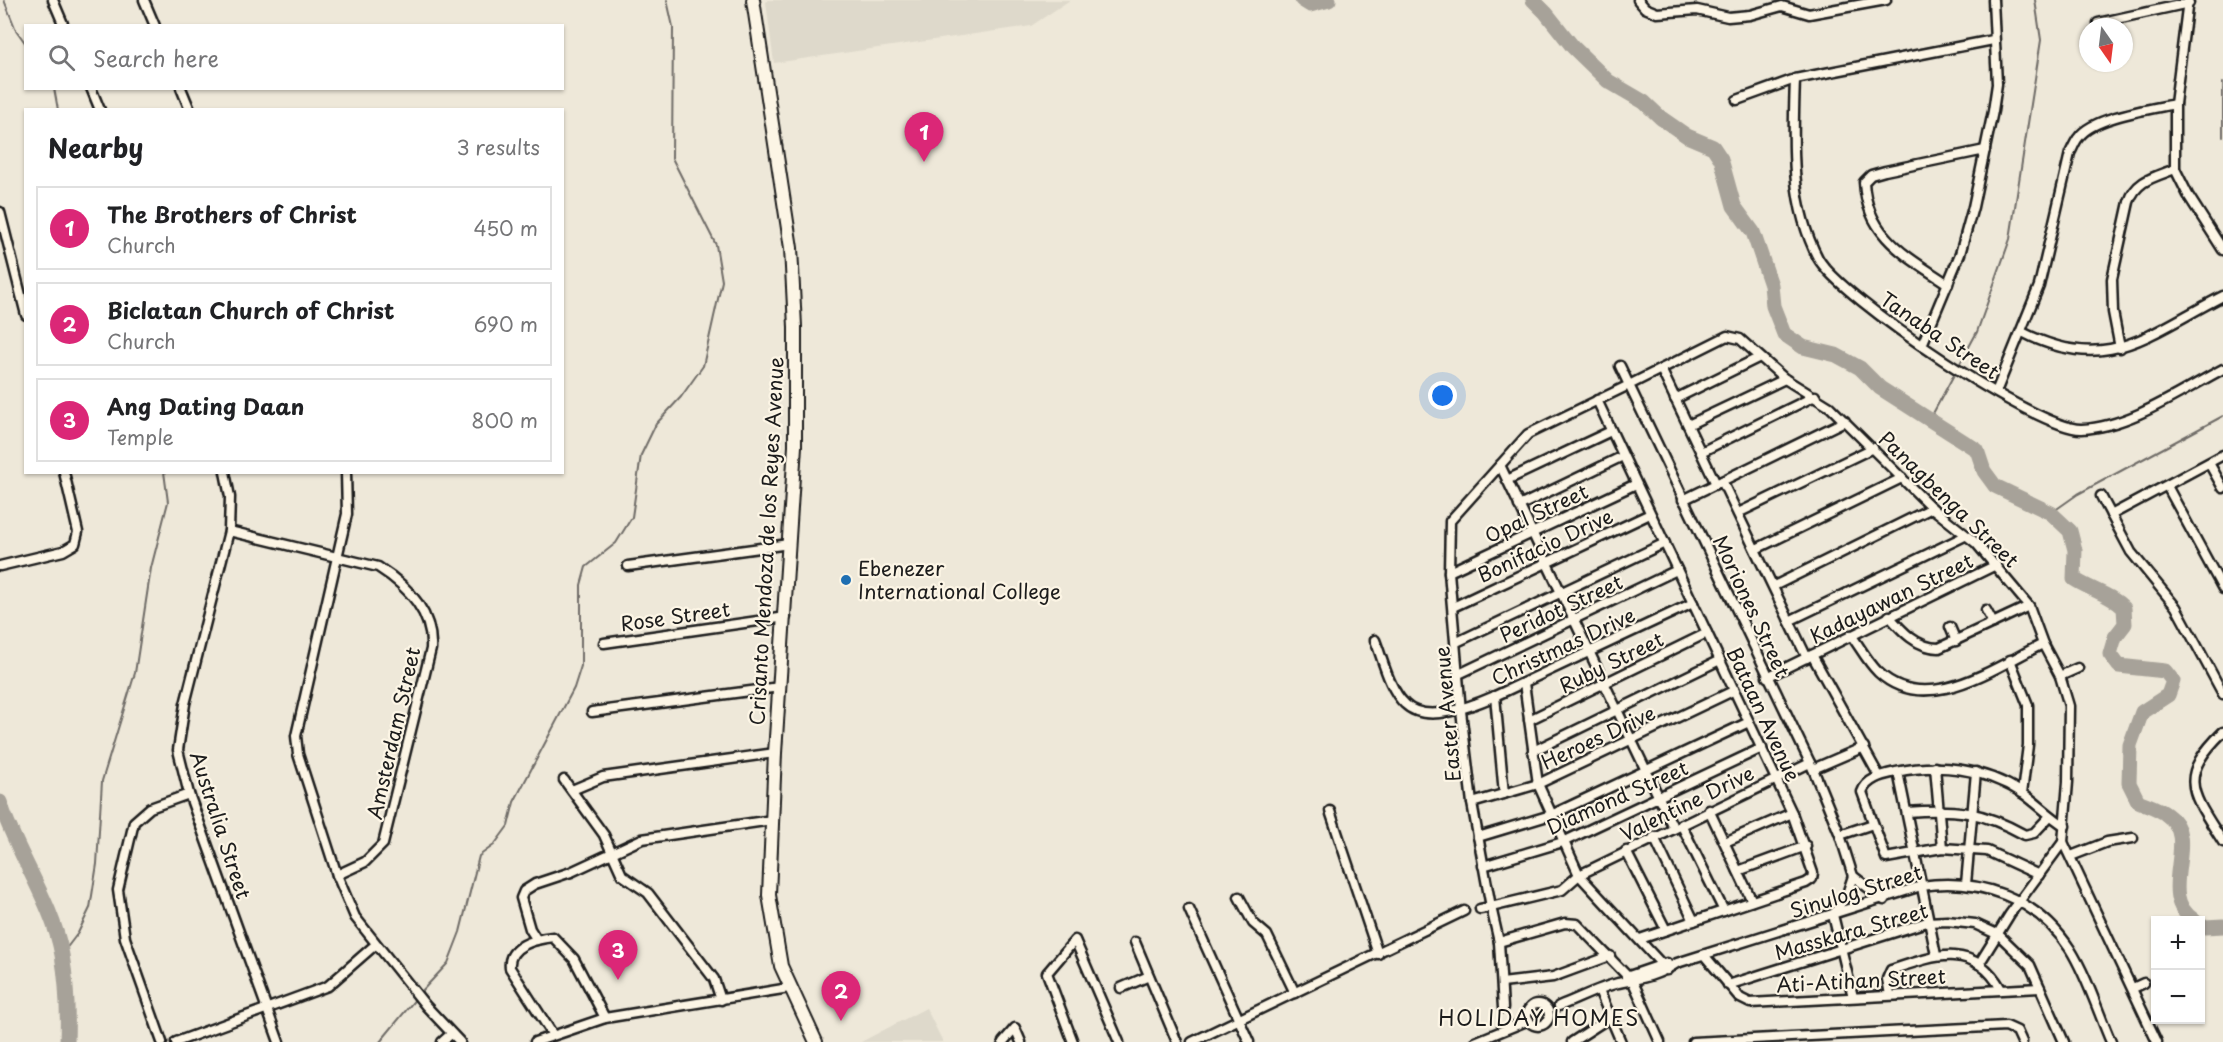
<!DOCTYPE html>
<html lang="en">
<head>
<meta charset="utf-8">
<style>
  :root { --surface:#fff; --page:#f2f2f2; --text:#202124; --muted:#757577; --line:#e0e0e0; --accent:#db2777 }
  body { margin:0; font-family:"Playpen Sans",sans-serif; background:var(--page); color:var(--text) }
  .controls { position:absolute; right:18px; bottom:18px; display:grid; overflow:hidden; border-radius:0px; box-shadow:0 2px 4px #0004 }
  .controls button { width:54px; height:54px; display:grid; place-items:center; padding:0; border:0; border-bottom:2px solid var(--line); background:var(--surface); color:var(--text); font:30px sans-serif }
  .compass { position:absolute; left:2079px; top:18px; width:54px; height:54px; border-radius:50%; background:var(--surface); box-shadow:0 2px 4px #0004; rotate:166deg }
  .you { position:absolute; left:1443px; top:396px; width:21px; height:21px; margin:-15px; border:4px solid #fff; border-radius:50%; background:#1a73e8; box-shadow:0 0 0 9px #1a73e833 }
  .badge { display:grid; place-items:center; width:39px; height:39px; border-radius:50%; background:var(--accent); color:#fff; font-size:20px; font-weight:700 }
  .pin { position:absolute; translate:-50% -50px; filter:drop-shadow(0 2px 3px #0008) }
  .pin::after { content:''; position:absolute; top:32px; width:21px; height:18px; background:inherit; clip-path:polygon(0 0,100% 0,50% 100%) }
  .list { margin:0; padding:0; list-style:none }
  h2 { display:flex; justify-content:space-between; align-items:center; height:78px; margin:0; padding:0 24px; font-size:26px }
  h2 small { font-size:20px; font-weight:400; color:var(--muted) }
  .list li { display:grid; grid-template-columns:39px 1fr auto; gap:18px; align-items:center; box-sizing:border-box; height:84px; margin:0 12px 12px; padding:0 12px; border:2px solid var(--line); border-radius:0px }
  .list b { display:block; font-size:22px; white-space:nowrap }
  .list p { margin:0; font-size:20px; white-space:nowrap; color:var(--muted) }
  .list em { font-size:20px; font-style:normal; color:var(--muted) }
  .icon { flex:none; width:33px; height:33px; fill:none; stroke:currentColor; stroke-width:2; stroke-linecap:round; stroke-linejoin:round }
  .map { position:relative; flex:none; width:2223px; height:1042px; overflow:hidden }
  .search { position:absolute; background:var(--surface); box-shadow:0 2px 4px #0004; left:24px; top:24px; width:540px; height:66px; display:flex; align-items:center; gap:15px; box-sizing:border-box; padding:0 21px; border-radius:0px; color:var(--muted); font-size:22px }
  .panel { position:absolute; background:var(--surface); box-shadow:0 2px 4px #0004; left:24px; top:108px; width:540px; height:366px; border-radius:0px }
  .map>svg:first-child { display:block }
</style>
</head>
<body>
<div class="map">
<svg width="2223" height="1042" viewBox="0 0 2223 1042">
  <rect width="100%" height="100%" fill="#eee8d9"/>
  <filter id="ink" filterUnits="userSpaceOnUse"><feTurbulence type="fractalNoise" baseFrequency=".0167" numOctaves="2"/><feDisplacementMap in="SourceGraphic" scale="12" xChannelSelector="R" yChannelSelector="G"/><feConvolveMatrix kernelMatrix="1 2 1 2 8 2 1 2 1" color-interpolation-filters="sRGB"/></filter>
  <g filter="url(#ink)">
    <g fill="#ded9cb">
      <path d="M 769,0 L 1070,0 L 1031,26 L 774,63 L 766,2 Z"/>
      <path d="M 926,1008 L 943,1042 L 861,1042 Z"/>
    </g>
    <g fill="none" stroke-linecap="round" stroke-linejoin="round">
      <g stroke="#6f6c67" stroke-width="2">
        <path d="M 4,0 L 16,30 L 26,44"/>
        <path d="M 2223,83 L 2223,137"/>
        <path d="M 54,88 L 58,110"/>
        <path d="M 1930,419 L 1977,332 L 2010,239 L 2041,40 L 2035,0"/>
        <path d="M 2051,513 L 2078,494 L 2223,416"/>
        <path d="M 62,954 L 78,933 L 90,908 L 97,864 L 102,781 L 135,673 L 151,568 L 168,502 L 164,472"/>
        <path d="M 420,993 L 448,963 L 460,932 L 479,856 L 494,845 L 508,826 L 514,802 L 574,688 L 581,666 L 581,585 L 586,567 L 616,543 L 632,517 L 641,455 L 656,424 L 681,397 L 703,366 L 722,281 L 716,245 L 672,158 L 673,27 L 667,0"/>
        <path d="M 380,1042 L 417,997"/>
      </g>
      <g stroke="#a7a299" stroke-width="15">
        <path d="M 1302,0 L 1310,5 L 1329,0"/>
        <path d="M 1533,0 L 1546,13 L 1573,47 L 1608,81 L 1644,102 L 1661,118 L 1687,136 L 1713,147 L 1721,159 L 1734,206 L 1753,232 L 1771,285 L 1773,306 L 1784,334 L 1803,347 L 1836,355 L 1860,368 L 1880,388 L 1977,450 L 1984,471 L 1995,486 L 2051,513 L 2070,531 L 2075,550 L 2074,579 C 2091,590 2110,594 2124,608 L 2125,624 L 2115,637 L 2110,654 L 2119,666 L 2165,671 L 2173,681 L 2168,695 L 2142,712 L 2130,745 L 2129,783 L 2138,801 C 2147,805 2159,808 2167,815 C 2202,839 2154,895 2194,920"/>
        <path d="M 0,802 C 16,853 53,903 62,955 C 67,983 68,1014 67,1042"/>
        <path d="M 2200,924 L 2205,927 L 2223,926"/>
      </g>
      <defs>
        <g id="street">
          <path d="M 53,0 L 64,26"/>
          <path d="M 144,0 L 155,26"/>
          <path d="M 1638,0 L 1645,8 L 1657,13 L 1697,10 L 1728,17 L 1750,15 L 1782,6 L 1809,14 L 1886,0"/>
          <path d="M 2188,0 L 2175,104 L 2175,169 L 2188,195 L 2223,250"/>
          <path d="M 2098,23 L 2189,3"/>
          <path d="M 1795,79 C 1793,139 1789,203 1818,258 C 1839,297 2038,431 2082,429 C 2130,427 2181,391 2223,369"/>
          <path d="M 91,88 L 100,110"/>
          <path d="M 181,88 L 190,110"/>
          <path d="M 1737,100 L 1795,79 L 1993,40"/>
          <path d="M 0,212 L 26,315"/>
          <path d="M 1948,284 C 1907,256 1867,237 1864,182 L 1871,175 L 1885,171 L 1985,150"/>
          <path d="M 2022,332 C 2107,376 2148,334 2223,296"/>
          <path d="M 1922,345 L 1960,254 L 1973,207 L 1993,111 L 1997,84 L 1993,0"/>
          <path d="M 2120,348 L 2113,312 L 2112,279 L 2129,202 C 2136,180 2155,177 2175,169"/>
          <path d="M 1620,366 L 1629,385 L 1528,434 L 1450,521 L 1449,572 L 1461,711 L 1472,803 L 1491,907 L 1562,890 L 1579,875 L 1667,970"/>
          <path d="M 1661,369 L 1716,484"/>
          <path d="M 1996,392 L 2039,286 L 2070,153 C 2073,148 2075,141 2079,137 C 2093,117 2151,109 2175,104"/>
          <path d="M 1675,399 L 1758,358"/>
          <path d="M 1597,400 L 1792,813 L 1813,873 L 1812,879 L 1806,883 L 1640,939"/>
          <path d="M 1688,425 L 1785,379"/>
          <path d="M 1701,452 L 1815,396"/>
          <path d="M 2209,463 L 2223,488"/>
          <path d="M 1500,465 L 1673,827"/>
          <path d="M 225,472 L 230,497 L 229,531 L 185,704 L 178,750 L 189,794 L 279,1042"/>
          <path d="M 346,472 L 347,514 L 296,736 L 298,754 L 337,875 L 355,917 L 426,1006 L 460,1042"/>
          <path d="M 1507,480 L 1611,431"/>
          <path d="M 1722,481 L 1807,658"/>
          <path d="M 2167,486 L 2223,589"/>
          <path d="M 2101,496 L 2131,552 L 2176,607 L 2223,694"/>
          <path d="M 1683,500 L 1845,421"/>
          <path d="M 1519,506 L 1623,456"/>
          <path d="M 1738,513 L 1873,448"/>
          <path d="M 2111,515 L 2223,455"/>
          <path d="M 229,531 L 378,567 C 408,586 433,612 431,649 L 383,844 L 365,862 L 337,875"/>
          <path d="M 1756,549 L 1902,478"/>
          <path d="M 0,566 L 63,551 L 75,544 L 78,532 L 64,472"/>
          <path d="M 628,566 L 789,544"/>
          <path d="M 1449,572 L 1636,484"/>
          <path d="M 1774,586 L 1932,508"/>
          <path d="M 1453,607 L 1650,514"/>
          <path d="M 1986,610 L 1993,623"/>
          <path d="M 1889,616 C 1902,631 1917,648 1939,648 L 2029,606"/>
          <path d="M 1789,621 L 1965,536"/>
          <path d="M 1950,627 L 1956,641"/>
          <path d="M 1851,635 C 1860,647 1867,661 1878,672 C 1927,718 1996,666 2043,644"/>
          <path d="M 1375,640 C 1383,660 1389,689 1405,704 C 1426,725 1472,706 1495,696 L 1693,603"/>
          <path d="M 1457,642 L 1665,543"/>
          <path d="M 604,643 L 786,617"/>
          <path d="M 1812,655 L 1879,776"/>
          <path d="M 2010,660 L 2028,705 L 2028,745 L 2022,793"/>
          <path d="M 1459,674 L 1677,570"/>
          <path d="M 2060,676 L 2078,668"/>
          <path d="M 1767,677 L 1996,565"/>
          <path d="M 1524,683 L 1538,784 L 1579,875 L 1810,763"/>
          <path d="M 1495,696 L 1504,794"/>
          <path d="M 592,712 L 780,687"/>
          <path d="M 1529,720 L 1707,633"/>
          <path d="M 2223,732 C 2176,778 2192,793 2223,842"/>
          <path d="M 1533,751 L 1720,660"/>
          <path d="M 1935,767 L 1942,848"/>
          <path d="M 1813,769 L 1864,747"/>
          <path d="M 1898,772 L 1936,955"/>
          <path d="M 564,780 L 604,835 L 622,875 L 648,893 L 714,979 L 721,1000"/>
          <path d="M 572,790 L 603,777 L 775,753"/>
          <path d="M 1472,803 L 1538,784 L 1735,690"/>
          <path d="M 1709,810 L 1752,901"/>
          <path d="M 1330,811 L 1378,954"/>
          <path d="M 1907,812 C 1955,808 1982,811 2025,835 L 2034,833 L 2050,816"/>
          <path d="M 1681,824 L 1724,911"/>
          <path d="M 1840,835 L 1873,824"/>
          <path d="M 1478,837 L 1551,815 L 1749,722"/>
          <path d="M 1654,837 L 1694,921"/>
          <path d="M 1725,842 L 1792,813"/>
          <path d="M 1626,851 L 1666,930"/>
          <path d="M 2071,856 L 2107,842 L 2133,838"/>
          <path d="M 1483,866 L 1563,842 L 1762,748"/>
          <path d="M 1738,871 L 1806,846"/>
          <path d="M 2039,875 L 1987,851 L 1942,848 L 1886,858 L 1862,792 C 1867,778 1883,775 1896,772 C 1939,763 1983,768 2021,792 C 2036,802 2049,816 2065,826"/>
          <path d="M 1966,884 L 1976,772"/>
          <path d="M 1239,897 L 1253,923 L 1267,935 L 1295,993"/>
          <path d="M 1884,900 L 1853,876 L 1840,835 L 1813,769 L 1629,385 L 1727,336 L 1740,339 L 1785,379 L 1830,407 L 1932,508 L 1976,543 L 2029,606 L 2043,644 L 2060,676 L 2069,706 L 2068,782 L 2063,842 L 2157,1042"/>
          <path d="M 1189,909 L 1249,1042"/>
          <path d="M 1480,909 L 1491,907 L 1499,942 L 1503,1008"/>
          <path d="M 537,940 L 530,929 L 521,898 L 524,891 L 535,884 L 571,872 L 642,839 L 772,820"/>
          <path d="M 1135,942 L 1177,1042"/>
          <path d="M 1499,942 L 1565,923 L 1577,924 L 1633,982 L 1660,1042"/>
          <path d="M 1704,955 L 1740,998 L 1750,1003 L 2040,988"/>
          <path d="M 1979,964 L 2010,914 L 2063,842"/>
          <path d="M 1626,977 L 1667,963"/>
          <path d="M 1502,983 L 1553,977 L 1610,956"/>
          <path d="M 1728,985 L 1927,922 L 1947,921 L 1975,924 L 1999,935 L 2030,965 L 2064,1042"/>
          <path d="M 1121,988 L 1149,976"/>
          <path d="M 2133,988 L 2144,983"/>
          <path d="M 1599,990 L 1621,1042"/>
          <path d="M 1890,995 L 1887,979 L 1891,970 C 1933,956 1974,940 2001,989"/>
          <path d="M 1853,997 L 1833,915 L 1847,894 L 1853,876"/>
          <circle cx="1538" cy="1015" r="11"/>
          <path d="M 1559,1006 C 1578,999 1598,988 1618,983 C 1639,979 1658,976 1677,963 L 1921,886 C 1979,877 2037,898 2070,949 C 2087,976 2098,1012 2111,1042"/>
          <path d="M 553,1035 L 510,968 C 507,946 535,939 553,937 L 574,959 L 605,1018"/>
          <path d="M 162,1042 L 125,938 L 118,890 L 134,822 L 150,808 L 189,794"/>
          <path d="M 176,1042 L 328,986 L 375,945"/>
          <path d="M 442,1042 L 451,1034"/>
          <path d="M 535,1042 L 605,1018 L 789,988"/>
          <path d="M 1003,1042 L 1015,1028 L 1021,1042"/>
          <path d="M 1073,1042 L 1047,973 L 1075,940 L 1119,1042"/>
          <path d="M 1192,1042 L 1464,911"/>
          <path d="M 1475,1042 L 1529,1020"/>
          <path d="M 1572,1042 L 1609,1018"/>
          <path d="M 1693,1042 L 2006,1026 L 2017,1031 L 2022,1042"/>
        </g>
        <path id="secondary" d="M 753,0 L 791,248 L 795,327 L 795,446 L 775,753 L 769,895 L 781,966 L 816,1042"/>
      </defs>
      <use href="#street" stroke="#1c1c1c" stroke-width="13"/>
      <use href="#secondary" stroke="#1c1c1c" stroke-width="16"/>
      <use href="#street" stroke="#fcf5e5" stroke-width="8"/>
      <use href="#secondary" stroke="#fcf5e5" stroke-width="12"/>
    </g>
  </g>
  <circle fill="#1f6fb2" stroke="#fcf5e5" stroke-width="2" cx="846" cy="580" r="6"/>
  <g text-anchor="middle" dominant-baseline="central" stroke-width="4.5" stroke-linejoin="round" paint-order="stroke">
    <g font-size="20" fill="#1c1c1c" stroke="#fcf5e5">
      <text transform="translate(1940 335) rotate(34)">Tanaba Street</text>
      <text transform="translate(1949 499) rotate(44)">Panagbenga Street</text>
      <text transform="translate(1536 513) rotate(-25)">Opal Street</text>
      <text transform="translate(766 541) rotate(-87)">Crisanto Mendoza de los Reyes Avenue</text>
      <text transform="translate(1545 545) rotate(-25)">Bonifacio Drive</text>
      <text transform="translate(1891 598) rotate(-26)">Kadayawan Street</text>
      <text transform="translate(1752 606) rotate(65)">Moriones Street</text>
      <text transform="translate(1561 608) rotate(-25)">Peridot Street</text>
      <text transform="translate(675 616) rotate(-8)">Rose Street</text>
      <text transform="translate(1563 646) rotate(-25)">Christmas Drive</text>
      <text transform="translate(1611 662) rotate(-26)">Ruby Street</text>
      <text transform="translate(1447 714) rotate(-95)">Easter Avenue</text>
      <text transform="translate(1764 714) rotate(65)">Bataan Avenue</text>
      <text transform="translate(393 733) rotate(-77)">Amsterdam Street</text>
      <text transform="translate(1598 737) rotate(-25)">Heroes Drive</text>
      <text transform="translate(1617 797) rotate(-24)">Diamond Street</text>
      <text transform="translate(1687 803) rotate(-26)">Valentine Drive</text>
      <text transform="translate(221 825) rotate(72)">Australia Street</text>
      <text transform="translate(1856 891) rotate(-17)">Sinulog Street</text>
      <text transform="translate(1851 931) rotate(-16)">Masskara Street</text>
      <text transform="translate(1861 980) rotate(-3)">Ati-Atihan Street</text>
    </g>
    <g font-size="20" fill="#1c1c1c" stroke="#fcf5e5" text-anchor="start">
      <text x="858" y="568">Ebenezer<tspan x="858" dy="23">International College</tspan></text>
    </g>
    <g font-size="21" letter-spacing="1.5" fill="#1c1c1c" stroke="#fcf5e5">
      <text x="1539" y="1017">HOLIDAY HOMES</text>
    </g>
  </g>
</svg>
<div class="controls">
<button>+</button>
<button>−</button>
</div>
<svg class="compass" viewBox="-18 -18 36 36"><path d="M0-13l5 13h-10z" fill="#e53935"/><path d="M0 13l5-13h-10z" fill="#757577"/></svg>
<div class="you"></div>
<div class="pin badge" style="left:924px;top:162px">1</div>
<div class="pin badge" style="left:841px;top:1021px">2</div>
<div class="pin badge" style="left:618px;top:980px">3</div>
<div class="search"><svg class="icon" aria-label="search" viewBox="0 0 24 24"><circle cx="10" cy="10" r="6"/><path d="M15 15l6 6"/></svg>Search here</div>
<section class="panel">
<h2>Nearby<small>3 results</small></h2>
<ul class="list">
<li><span class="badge">1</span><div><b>The Brothers of Christ</b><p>Church</p></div><em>450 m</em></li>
<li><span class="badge">2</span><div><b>Biclatan Church of Christ</b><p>Church</p></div><em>690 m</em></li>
<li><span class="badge">3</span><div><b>Ang Dating Daan</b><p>Temple</p></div><em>800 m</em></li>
</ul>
</section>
</div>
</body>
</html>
